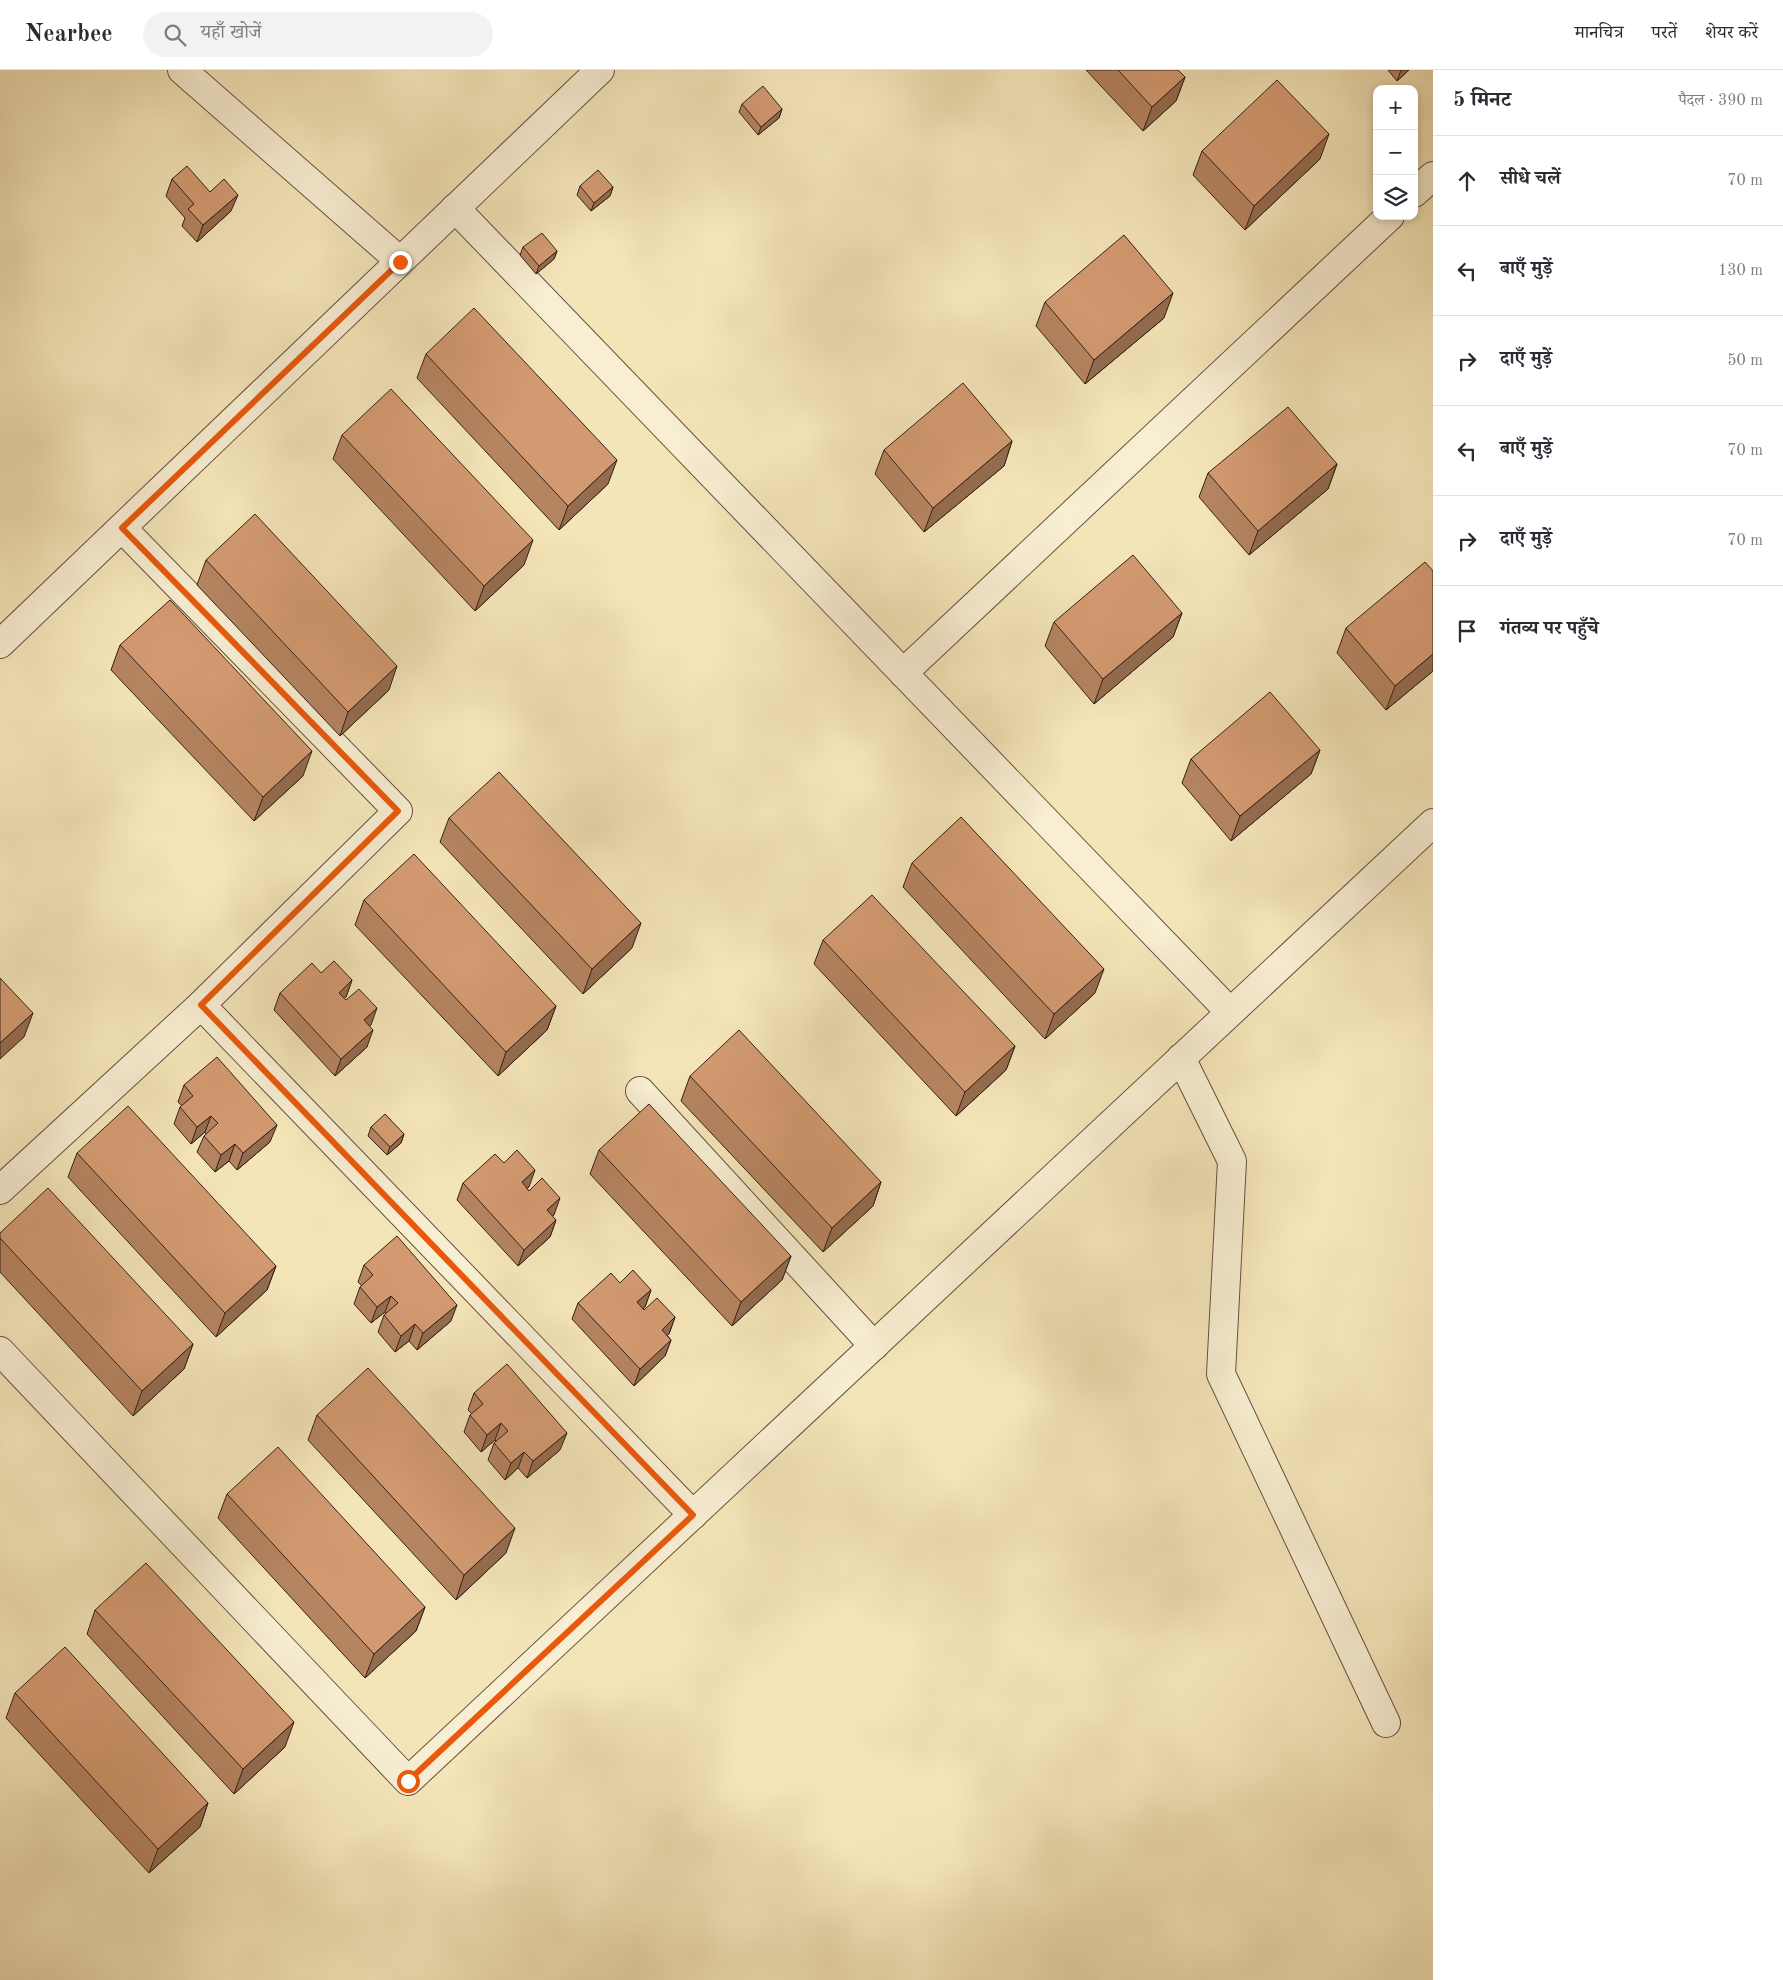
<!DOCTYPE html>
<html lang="hi">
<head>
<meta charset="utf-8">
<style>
  :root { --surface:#fff; --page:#f2f2f3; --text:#2b2b33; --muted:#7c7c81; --line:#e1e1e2 }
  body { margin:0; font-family:"Old Standard TT","Noto Serif Devanagari",serif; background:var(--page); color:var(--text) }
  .controls { position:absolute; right:15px; top:15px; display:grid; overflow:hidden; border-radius:10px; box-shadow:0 2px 8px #0003 }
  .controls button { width:45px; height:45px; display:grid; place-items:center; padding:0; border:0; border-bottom:1px solid var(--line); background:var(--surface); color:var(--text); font:25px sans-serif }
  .stop { position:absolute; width:15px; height:15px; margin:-11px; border:4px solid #ea580c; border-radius:50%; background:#fff }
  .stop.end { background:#ea580c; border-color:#fff; box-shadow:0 1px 5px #0008 }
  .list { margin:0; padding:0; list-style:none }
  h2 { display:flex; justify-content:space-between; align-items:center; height:65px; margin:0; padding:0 20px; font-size:21px }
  h2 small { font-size:16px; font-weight:400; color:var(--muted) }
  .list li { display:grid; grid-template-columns:32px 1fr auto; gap:15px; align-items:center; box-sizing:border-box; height:90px; padding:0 20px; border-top:1px solid var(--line) }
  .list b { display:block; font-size:19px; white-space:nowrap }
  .list em { font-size:16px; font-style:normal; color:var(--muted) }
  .icon { flex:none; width:28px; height:28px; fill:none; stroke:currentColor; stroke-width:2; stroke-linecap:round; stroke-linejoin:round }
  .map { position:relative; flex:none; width:1433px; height:1910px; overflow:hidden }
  header { display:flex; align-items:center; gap:30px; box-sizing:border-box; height:70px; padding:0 25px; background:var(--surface); border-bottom:1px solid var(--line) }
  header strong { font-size:24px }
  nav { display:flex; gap:28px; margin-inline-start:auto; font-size:18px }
  .search { width:350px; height:45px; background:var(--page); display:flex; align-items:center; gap:12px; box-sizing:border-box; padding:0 18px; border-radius:28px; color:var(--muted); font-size:19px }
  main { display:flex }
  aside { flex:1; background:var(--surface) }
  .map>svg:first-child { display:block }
</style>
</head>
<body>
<header>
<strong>Nearbee</strong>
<div class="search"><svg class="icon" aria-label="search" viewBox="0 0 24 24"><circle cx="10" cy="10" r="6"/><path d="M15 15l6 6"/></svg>यहाँ खोजें</div>
<nav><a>मानचित्र</a><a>परतें</a><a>शेयर करें</a></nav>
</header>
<main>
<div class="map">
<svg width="1433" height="1910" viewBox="0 0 1433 1910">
  <rect width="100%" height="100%" fill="#f4e5b9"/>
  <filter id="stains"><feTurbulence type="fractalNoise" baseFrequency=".004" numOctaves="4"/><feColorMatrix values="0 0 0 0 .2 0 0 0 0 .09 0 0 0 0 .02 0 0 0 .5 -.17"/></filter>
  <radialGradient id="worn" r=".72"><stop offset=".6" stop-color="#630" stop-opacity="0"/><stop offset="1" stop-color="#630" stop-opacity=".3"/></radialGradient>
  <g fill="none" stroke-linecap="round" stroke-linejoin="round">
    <defs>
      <g id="minor">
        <path d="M 182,0 L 400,191"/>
        <path d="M 1414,123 L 1433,106"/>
        <path d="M 455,138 L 1230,942"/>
        <path d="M 122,458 L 398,741 L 201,935"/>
        <path d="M 0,574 L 600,0"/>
        <path d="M 903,603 L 1390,146"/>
        <path d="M 1181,988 L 1232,1091 L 1221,1304 L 1386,1653"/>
        <path d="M 640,1021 L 874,1276"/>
        <path d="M 0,1120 L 201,935 L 693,1445"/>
        <path d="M 0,1281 L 408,1711 L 1433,753"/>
      </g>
    </defs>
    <use href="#minor" stroke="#64513f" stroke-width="30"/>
    <use href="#minor" stroke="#f8eed2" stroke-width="28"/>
  </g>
  <g fill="#b58461" stroke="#342016">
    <path d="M 1086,0 L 1178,0 L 1185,7 L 1176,31 L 1143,61 Z"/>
    <path d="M 1388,0 L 1409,0 L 1397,11 Z"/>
    <path d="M 742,34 L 782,39 L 779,48 L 758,65 L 739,42 Z"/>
    <path d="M 1202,81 L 1320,89 L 1245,160 L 1193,105 Z"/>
    <path d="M 172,109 L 210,122 L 231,141 L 197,172 L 182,156 L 185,148 L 166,126 Z"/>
    <path d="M 580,116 L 613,117 L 610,126 L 591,141 L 577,125 Z"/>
    <path d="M 523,177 L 557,181 L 554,189 L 536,204 L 520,185 Z"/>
    <path d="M 1045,232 L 1164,248 L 1085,314 L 1036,256 Z"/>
    <path d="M 426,284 L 608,414 L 559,460 L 417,308 Z"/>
    <path d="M 342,365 L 524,495 L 475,541 L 333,389 Z"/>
    <path d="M 1012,371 L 1004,396 L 924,462 L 875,404 L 884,380 Z"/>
    <path d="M 1337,394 L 1328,419 L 1249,485 L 1199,427 L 1208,403 Z"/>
    <path d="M 206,490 L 389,620 L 340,666 L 197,515 Z"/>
    <path d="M 1433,501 L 1433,601 L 1386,640 L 1337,583 L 1346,558 Z"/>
    <path d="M 1182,543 L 1173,567 L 1094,634 L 1045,576 L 1054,552 Z"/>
    <path d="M 120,575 L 303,706 L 254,751 L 111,600 Z"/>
    <path d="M 1320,680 L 1311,704 L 1231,771 L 1182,713 L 1191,689 Z"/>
    <path d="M 449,748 L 632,878 L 583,924 L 440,772 Z"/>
    <path d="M 912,793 L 1095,923 L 1045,969 L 903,817 Z"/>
    <path d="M 364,830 L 556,936 L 547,960 L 498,1006 L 355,855 Z"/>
    <path d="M 823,870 L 1015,976 L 1006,1000 L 956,1046 L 814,894 Z"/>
    <path d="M 321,903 L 352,910 L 346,927 L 344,929 L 371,955 L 369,956 L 367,977 L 335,1006 L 274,940 L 280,923 Z"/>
    <path d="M 690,1006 L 881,1112 L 873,1136 L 823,1182 L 681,1031 Z"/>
    <path d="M 184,1015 L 270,1072 L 237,1100 L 229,1091 L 215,1102 L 197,1082 L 204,1066 L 206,1064 L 205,1062 L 191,1074 L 174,1054 L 180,1037 L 182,1036 L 178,1032 Z"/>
    <path d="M 371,1057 L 404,1064 L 401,1073 L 387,1085 L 368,1066 Z"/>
    <path d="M 599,1080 L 791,1186 L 782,1210 L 732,1256 L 590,1104 Z"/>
    <path d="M 77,1083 L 276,1196 L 267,1220 L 216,1267 L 68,1107 Z"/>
    <path d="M 504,1093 L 529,1117 L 527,1119 L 554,1145 L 552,1146 L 556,1150 L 550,1167 L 518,1196 L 457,1130 L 463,1113 Z"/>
    <path d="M 0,1163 L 193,1274 L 184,1299 L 133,1346 L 0,1202 Z"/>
    <path d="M 364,1195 L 451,1251 L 417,1280 L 409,1271 L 395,1282 L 378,1262 L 384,1245 L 386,1244 L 385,1242 L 371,1253 L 354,1234 L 360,1217 L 362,1216 L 358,1212 Z"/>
    <path d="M 620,1213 L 651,1220 L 645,1237 L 643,1238 L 644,1240 L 675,1247 L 669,1264 L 667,1265 L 671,1270 L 665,1286 L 634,1316 L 572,1249 L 578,1233 Z"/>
    <path d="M 474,1323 L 560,1380 L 527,1408 L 518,1398 L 505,1410 L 488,1390 L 494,1373 L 496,1371 L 495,1370 L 481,1382 L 464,1362 L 470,1345 L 472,1344 L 468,1340 Z"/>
    <path d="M 317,1345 L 506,1483 L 456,1530 L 308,1370 Z"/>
    <path d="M 227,1424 L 425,1537 L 416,1561 L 365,1608 L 218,1448 Z"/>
    <path d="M 95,1540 L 285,1677 L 234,1724 L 87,1564 Z"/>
    <path d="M 15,1623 L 208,1733 L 200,1757 L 149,1803 L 6,1648 Z"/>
  </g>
  <g fill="#946c4f" stroke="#342016">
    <path d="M 1401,0 L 1409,0 L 1397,11 Z"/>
    <path d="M 1185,7 L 1176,31 L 1143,61 L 1152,37 Z"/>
    <path d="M 782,39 L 779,48 L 758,65 L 761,57 Z"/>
    <path d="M 1329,64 L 1320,89 L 1245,160 L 1254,136 Z"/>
    <path d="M 613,117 L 610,126 L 591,141 L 594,133 Z"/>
    <path d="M 238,125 L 231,141 L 197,172 L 203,155 Z"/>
    <path d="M 557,181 L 554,189 L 536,204 L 539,196 Z"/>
    <path d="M 1173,223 L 1164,248 L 1085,314 L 1094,290 Z"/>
    <path d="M 1012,371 L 1004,396 L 924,462 L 933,438 Z"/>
    <path d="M 617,390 L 608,414 L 559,460 L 568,436 Z"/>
    <path d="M 1337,394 L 1328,419 L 1249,485 L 1258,461 Z"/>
    <path d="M 533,470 L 524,495 L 475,541 L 484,516 Z"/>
    <path d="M 1182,543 L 1173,567 L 1094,634 L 1103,609 Z"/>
    <path d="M 1433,584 L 1433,601 L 1386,640 L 1395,616 Z"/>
    <path d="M 397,596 L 389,620 L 340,666 L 348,642 Z"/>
    <path d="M 1320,680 L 1311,704 L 1231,771 L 1240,746 Z"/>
    <path d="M 312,681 L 303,706 L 254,751 L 263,727 Z"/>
    <path d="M 641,853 L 632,878 L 583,924 L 592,899 Z"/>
    <path d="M 1104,899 L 1095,923 L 1045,969 L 1054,944 Z"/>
    <path d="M 352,910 L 346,927 L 332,939 L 339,923 Z"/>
    <path d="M 556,936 L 547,960 L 498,1006 L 506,982 Z"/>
    <path d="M 377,938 L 371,955 L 357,967 L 364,950 Z"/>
    <path d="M 33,943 L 24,967 L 0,989 L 0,973 Z"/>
    <path d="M 373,960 L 367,977 L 335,1006 L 341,989 Z"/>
    <path d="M 1015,976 L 1006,1000 L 956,1046 L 965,1022 Z"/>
    <path d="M 211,1046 L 205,1062 L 191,1074 L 197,1057 Z"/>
    <path d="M 277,1055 L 270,1072 L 237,1100 L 243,1083 Z"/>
    <path d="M 404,1064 L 401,1073 L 387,1085 L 390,1077 Z"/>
    <path d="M 235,1074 L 229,1091 L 215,1102 L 221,1085 Z"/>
    <path d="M 535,1100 L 529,1117 L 515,1129 L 522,1112 Z"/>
    <path d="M 881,1112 L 873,1136 L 823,1182 L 832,1158 Z"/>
    <path d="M 560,1128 L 554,1145 L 540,1156 L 547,1140 Z"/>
    <path d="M 556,1150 L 550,1167 L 518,1196 L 524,1180 Z"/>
    <path d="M 791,1186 L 782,1210 L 732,1256 L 741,1232 Z"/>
    <path d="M 276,1196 L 267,1220 L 216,1267 L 225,1243 Z"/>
    <path d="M 651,1220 L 645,1237 L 631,1249 L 637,1232 Z"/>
    <path d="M 391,1226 L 385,1242 L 371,1253 L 377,1237 Z"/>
    <path d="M 457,1235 L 451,1251 L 417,1280 L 423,1263 Z"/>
    <path d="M 675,1247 L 669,1264 L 656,1276 L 662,1260 Z"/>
    <path d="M 415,1254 L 409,1271 L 395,1282 L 401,1266 Z"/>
    <path d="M 671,1270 L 665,1286 L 634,1316 L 640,1299 Z"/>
    <path d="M 193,1274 L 184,1299 L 133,1346 L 142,1321 Z"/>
    <path d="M 501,1353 L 495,1370 L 481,1382 L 487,1365 Z"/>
    <path d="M 567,1363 L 560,1380 L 527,1408 L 533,1391 Z"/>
    <path d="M 524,1382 L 518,1398 L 505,1410 L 511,1393 Z"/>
    <path d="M 515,1458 L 506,1483 L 456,1530 L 464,1505 Z"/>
    <path d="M 425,1537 L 416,1561 L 365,1608 L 374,1584 Z"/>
    <path d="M 294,1652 L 285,1677 L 234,1724 L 243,1699 Z"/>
    <path d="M 208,1733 L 200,1757 L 149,1803 L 158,1779 Z"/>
  </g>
  <g fill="#d39a71" stroke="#342016">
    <path d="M 1118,0 L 1178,0 L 1185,7 L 1152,37 Z"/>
    <path d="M 1277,10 L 1329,64 L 1254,136 L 1202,81 Z"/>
    <path d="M 763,16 L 782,39 L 761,57 L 742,34 Z"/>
    <path d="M 187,96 L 210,122 L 224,109 L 238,125 L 203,155 L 188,139 L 194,134 L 172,109 Z"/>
    <path d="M 598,100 L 613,117 L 594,133 L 580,116 Z"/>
    <path d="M 542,163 L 557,181 L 539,196 L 523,177 Z"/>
    <path d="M 1124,165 L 1173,223 L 1094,290 L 1045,232 Z"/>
    <path d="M 474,238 L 617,390 L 568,436 L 426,284 Z"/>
    <path d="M 963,313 L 1012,371 L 933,438 L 884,380 Z"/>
    <path d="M 391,319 L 533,470 L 484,516 L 342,365 Z"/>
    <path d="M 1288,337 L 1337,394 L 1258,461 L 1208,403 Z"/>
    <path d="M 255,444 L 397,596 L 348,642 L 206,490 Z"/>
    <path d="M 1133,485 L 1182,543 L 1103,609 L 1054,552 Z"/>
    <path d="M 1425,492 L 1433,501 L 1433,584 L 1395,616 L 1346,558 Z"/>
    <path d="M 170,530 L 312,681 L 263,727 L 120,575 Z"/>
    <path d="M 1270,622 L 1320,680 L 1240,746 L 1191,689 Z"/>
    <path d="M 499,702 L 641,853 L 592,899 L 449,748 Z"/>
    <path d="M 961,747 L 1104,899 L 1054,944 L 912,793 Z"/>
    <path d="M 414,784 L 556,936 L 506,982 L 364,830 Z"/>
    <path d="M 872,825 L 1015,976 L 965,1022 L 823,870 Z"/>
    <path d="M 334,891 L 352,910 L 339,923 L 346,930 L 359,919 L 377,938 L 364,950 L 373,960 L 341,989 L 280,923 L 312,893 L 321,903 Z"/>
    <path d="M 0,908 L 33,943 L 0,973 Z"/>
    <path d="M 739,960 L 881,1112 L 832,1158 L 690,1006 Z"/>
    <path d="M 217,987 L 277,1055 L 243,1083 L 235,1074 L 221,1085 L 204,1066 L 218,1053 L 211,1046 L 197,1057 L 180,1037 L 193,1026 L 184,1015 Z"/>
    <path d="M 649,1034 L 791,1186 L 741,1232 L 599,1080 Z"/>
    <path d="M 128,1036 L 276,1196 L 225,1243 L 77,1083 Z"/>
    <path d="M 385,1044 L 404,1064 L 390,1077 L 371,1057 Z"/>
    <path d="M 517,1080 L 535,1100 L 522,1112 L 529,1121 L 542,1108 L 560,1128 L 547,1140 L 556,1150 L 524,1180 L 463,1113 L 495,1084 L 504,1093 Z"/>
    <path d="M 48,1118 L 193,1274 L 142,1321 L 0,1168 L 0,1163 Z"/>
    <path d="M 397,1166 L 457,1235 L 423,1263 L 415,1254 L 401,1266 L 384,1245 L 398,1233 L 391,1226 L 377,1237 L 360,1217 L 373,1205 L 364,1195 Z"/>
    <path d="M 633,1200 L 651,1220 L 637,1232 L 644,1240 L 657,1228 L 675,1247 L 662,1260 L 671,1270 L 640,1299 L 578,1233 L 611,1203 L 620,1213 Z"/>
    <path d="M 507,1294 L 567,1363 L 533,1391 L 524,1382 L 511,1393 L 494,1373 L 508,1361 L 501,1353 L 487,1365 L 470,1345 L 483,1334 L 474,1323 Z"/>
    <path d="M 368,1298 L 515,1458 L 464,1505 L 317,1345 Z"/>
    <path d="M 278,1377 L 425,1537 L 374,1584 L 227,1424 Z"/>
    <path d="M 146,1493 L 294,1652 L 243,1699 L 95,1540 Z"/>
    <path d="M 65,1577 L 208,1733 L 158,1779 L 15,1623 Z"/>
  </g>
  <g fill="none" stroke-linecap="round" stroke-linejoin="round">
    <path stroke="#ea580c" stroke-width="6" d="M 400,192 L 122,458 L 398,741 L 201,935 L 693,1445 L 408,1711"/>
  </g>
  <rect width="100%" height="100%" filter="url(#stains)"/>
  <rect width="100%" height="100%" fill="url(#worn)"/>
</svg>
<div class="controls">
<button>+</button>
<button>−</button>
<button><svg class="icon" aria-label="layers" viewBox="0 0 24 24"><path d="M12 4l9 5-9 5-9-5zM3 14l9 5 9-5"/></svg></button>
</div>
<div class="stop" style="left:408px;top:1711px"></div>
<div class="stop end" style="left:400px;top:192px"></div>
</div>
<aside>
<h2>5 मिनट<small>पैदल · 390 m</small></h2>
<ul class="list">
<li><svg class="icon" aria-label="ahead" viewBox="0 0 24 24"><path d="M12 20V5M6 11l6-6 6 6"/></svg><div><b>सीधे चलें</b></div><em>70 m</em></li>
<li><svg class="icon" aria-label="left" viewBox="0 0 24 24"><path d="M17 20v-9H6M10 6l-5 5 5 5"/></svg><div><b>बाएँ मुड़ें</b></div><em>130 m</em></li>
<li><svg class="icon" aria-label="right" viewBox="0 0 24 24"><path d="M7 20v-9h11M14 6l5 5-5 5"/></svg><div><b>दाएँ मुड़ें</b></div><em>50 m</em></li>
<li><svg class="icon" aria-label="left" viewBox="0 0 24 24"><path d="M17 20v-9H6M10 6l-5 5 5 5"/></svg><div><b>बाएँ मुड़ें</b></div><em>70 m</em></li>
<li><svg class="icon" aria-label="right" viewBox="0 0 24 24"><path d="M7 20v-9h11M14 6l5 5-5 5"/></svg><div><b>दाएँ मुड़ें</b></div><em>70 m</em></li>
<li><svg class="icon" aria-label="arrive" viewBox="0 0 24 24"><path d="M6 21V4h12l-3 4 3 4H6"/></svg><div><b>गंतव्य पर पहुँचे</b></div></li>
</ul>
</aside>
</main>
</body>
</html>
